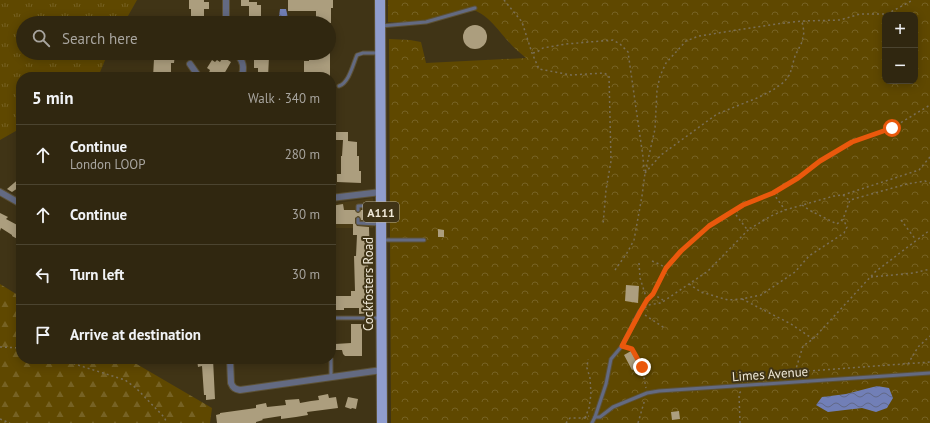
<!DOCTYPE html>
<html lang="en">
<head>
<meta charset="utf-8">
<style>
  :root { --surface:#302710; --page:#382f19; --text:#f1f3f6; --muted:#a8a59f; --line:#4b4430 }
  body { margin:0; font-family:"PT Sans",sans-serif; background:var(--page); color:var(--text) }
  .controls { position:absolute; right:12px; top:12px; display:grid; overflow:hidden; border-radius:8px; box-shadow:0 2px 10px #0003 }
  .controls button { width:36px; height:36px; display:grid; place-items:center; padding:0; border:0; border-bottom:1px solid var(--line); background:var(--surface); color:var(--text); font:20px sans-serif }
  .stop { position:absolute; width:12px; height:12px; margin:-9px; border:3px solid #ea580c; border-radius:50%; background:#fff }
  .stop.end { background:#ea580c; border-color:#fff; box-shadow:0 1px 4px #0008 }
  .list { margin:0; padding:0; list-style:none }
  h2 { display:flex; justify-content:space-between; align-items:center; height:52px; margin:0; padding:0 16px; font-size:17px }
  h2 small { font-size:13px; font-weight:400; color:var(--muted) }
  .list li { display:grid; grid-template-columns:26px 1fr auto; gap:12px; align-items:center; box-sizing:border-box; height:60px; padding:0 16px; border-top:1px solid var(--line) }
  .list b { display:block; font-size:15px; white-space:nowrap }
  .list p { margin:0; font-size:13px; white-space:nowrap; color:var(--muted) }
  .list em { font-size:13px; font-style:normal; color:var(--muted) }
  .icon { flex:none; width:22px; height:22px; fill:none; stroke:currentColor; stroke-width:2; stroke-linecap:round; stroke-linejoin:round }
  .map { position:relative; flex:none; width:930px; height:423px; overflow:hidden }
  .search { position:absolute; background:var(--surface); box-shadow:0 2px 10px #0003; left:16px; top:16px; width:320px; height:44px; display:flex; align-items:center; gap:10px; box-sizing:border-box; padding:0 14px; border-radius:22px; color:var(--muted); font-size:15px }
  .panel { position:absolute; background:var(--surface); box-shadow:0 2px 10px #0003; left:16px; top:72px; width:320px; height:292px; border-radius:16px }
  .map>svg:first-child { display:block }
</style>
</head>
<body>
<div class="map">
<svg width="930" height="423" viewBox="0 0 930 423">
  <defs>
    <pattern id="grass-tufts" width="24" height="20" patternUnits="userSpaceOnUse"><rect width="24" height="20" fill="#5f4800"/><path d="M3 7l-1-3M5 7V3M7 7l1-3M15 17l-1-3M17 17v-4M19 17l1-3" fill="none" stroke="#766224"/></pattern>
    <pattern id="forest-firs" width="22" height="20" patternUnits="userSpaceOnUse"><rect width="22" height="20" fill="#5f4800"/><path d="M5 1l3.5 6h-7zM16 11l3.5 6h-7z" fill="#766224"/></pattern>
    <pattern id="park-crowns" width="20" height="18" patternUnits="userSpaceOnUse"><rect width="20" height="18" fill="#5f4800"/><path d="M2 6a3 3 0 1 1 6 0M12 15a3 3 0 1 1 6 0" fill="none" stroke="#766224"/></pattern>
    <pattern id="water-waves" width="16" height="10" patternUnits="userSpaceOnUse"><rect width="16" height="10" fill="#717fb7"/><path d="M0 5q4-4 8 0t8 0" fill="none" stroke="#616887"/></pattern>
  </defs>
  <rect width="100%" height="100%" fill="#403416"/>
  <path fill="#4b3c16" d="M 373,198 L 373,228 L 331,228 L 331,204 Z"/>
  <path fill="url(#grass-tufts)" d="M 0,0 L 137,0 L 124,23 L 23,23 L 23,53 L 108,53 L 98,77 L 21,77 L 21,128 L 0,140 Z"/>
  <path fill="url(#forest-firs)" d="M 0,284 L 21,297 L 21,359 L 128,359 L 212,408 L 210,423 L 0,423 Z"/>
  <path fill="url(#park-crowns)" fill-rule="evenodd" d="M 388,0 L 930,0 L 930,423 L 391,423 L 389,39 L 410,40 L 421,42 L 426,63 L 526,58 C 520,53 513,47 508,41 C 497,29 487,13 470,9 L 422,21 L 408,22 L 388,22 ZM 885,15 L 915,15 L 915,81 L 885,81 Z"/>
  <g fill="url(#water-waves)">
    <path d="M 280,9 L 286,9 L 288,18 L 284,22 L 279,17 Z"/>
    <path d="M 877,386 L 889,388 L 893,398 L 887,408 L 876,412 L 862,408 L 828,412 L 816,405 L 822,397 L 846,394 Z"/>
  </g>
  <g fill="#ac9e7e">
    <path d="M 189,0 L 204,0 L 204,2 L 209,2 L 209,9 L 204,9 L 204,23 L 191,23 L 191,9 L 189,9 Z"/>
    <path d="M 241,0 L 249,0 L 249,2 L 257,2 L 257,5 L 261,5 L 261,23 L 249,23 L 249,6 L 241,6 Z"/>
    <path d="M 288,0 L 333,0 L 333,8 L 331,8 L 331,23 L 316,23 L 316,11 L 288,11 Z"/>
    <circle cx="475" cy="37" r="12"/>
    <path d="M 158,53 L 175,53 L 174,63 L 171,63 L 171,77 L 153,77 L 154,59 L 158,59 Z"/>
    <path d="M 309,53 L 330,53 L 330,77 L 309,77 L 309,76 L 304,76 L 304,61 L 309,61 Z"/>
    <path d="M 223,57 L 231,62 L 224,74 L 222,73 L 220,77 L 211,77 L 208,75 L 210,70 L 207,68 L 212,60 L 215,62 L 217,60 L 220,62 Z"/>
    <path d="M 254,57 L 269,57 L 268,77 L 258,76 L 258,68 L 254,68 Z"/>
    <path d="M 332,132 L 348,132 L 348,141 L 357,142 L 357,156 L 359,156 L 359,171 L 361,171 L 361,183 L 337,182 L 337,174 L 341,174 L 341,156 L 342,156 L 343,140 L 332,140 Z"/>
    <path d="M 21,177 L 21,186 L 12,192 L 7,189 Z"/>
    <path d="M 343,204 L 344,210 L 355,210 L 356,212 L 358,213 L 360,212 L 361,210 L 369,210 L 369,221 L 361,220 L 360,217 L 358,216 L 355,218 L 355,223 L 357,226 L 369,227 L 369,228 L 370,260 L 368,260 L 369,313 L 359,314 L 359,308 L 344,308 L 344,310 L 331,310 L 331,296 L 351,296 L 351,291 L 355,291 L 354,256 L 356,256 L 357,235 L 353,235 L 353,224 L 331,224 L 331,206 Z"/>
    <path d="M 0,213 L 8,217 L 6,219 L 21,227 L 21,241 L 12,236 L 12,235 L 1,228 L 0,231 Z"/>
    <path d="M 438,229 L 444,230 L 444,237 L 438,237 Z"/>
    <path d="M 626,285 L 639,286 L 638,303 L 625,301 Z"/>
    <path d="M 351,324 L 362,324 L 362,356 L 345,356 L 343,354 L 342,350 L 335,350 L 335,344 L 351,343 Z"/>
    <path d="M 631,351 L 639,366 L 632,370 L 624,355 Z"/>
    <path d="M 197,359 L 213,359 L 215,399 L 206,400 L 206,395 L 204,395 L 202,366 L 198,367 Z"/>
    <path d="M 328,394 L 329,398 L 336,397 L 338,408 L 307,412 L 308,415 L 296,417 L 281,419 L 281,416 L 262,419 L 263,420 L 256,422 L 256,423 L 217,423 L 216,415 L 220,414 L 220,413 L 256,408 L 256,405 L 266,403 L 267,407 L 286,405 L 285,400 L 299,399 L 300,403 L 311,401 L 319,400 L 318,396 Z"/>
    <path d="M 348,397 L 358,399 L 356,409 L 352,408 L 351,409 L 345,407 Z"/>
    <path d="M 679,411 L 680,419 L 672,420 L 671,412 Z"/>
  </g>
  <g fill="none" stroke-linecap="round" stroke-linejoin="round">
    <defs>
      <g id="lane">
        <path d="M 381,26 L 426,22 L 475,8"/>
        <path d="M 339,86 C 349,83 353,64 357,55 L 363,53 L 378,53"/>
        <path d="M 358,210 L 358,206 L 379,205"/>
        <path d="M 358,219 L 358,223 L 379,224"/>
        <path d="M 384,240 L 424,240"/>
        <path d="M 331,318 L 380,318"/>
        <path d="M 331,359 L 331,377"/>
        <path d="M 595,417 L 600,417 L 613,407 L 647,393 L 659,391 L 930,373"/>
        <path d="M 592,423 L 595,417 L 606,384 L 611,359 L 622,346 L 640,311"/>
      </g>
      <g id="street">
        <path d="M 226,0 L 226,23"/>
        <path d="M 235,53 C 243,59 245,68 241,77"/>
        <path d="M 190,64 L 199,77"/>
        <path d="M 0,192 L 21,204"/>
        <path d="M 331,198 L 381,192"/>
        <path d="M 230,359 L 231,383 C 233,388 235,389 240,390 L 382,370"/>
      </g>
      <path id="primary" d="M 380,0 L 382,423"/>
    </defs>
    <use href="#lane" stroke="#5c5135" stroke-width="5"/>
    <use href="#street" stroke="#5c5135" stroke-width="8"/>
    <use href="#primary" stroke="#5c5135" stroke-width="12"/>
    <g stroke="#7a6f56" stroke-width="1.5" stroke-dasharray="2 3" stroke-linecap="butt">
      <path d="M 504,0 L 522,22 L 532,53 L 539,69 L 571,75 L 604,73 L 609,76 L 611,161 L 606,190 L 603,225"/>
      <path d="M 533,53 L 537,52 L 543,48 L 566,44 L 613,40 L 620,44 L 628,52 L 643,157 L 644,171"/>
      <path d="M 645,173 L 661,155 L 717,114 L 757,98 L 773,90 L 784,82 L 790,74 L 795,56 L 802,42 L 804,32 L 802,21"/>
      <path d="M 773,193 L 785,210"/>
      <path d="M 843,195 L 919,170 L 930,157"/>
      <path d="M 802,205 L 811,211 L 837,224 L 843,219 L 850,200 L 907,184 L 925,181 L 930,183"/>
      <path d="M 733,211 L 746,228 L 751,228 L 771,216 L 785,210 L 834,196 L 843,195 L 849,200"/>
      <path d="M 901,220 L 916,240"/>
      <path d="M 652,261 L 659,264 L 666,268"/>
      <path d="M 639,263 L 640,278 L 647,300"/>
      <path d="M 615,270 L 627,253 L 634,240 L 642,196 L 645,173 L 655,129 L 657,90 L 660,76 L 666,63 L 686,41 L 699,36 L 776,24 L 802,21 L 840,20 L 860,14 L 887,14 L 913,0"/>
      <path d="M 871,277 L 914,273 L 930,269"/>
      <path d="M 689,284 L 701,292 L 728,300 L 741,299 L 761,295 L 795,272 L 809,256 L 844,233 L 847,227 L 843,219"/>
      <path d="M 653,294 L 663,300"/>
      <path d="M 742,299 L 791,324 L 813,339"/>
      <path d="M 643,307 L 653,294 L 666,268 L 681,251 L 709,226 L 743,205 L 773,193 L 798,178 L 820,161 L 851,143 L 892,128 L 930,105"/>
      <path d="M 645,308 L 648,305 L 661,303 L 708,271 L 750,228"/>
      <path d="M 645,315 L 666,329"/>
      <path d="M 0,347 L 21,348"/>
      <path d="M 628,348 L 632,349 L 642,367 L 646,388"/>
      <path d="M 59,359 L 125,380 L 136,388 L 164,417 L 167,423"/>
      <path d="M 908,364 L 918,347 L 930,336"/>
      <path d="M 795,372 L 803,346 L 813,339 L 875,272 L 930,230"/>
      <path d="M 751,380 L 754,375 L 930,362"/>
      <path d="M 585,418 L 589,408 L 591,394 L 590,378 L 587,368 L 588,359"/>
      <path d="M 0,419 L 10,423"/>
      <path d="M 566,423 L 570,418 L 585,418 L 589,416"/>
      <path d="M 638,423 L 645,399"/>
      <path d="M 740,423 L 739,394 L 741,391"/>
    </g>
    <use href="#lane" stroke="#636a82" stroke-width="3"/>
    <use href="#street" stroke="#636a82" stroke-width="6"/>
    <use href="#primary" stroke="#909dce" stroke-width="10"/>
  </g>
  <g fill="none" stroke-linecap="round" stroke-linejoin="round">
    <path stroke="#ea580c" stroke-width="5" d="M 642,367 L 632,349 L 622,346 L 640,312 L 647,300 L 653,294 L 666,268 L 681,251 L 709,226 L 743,205 L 773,193 L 798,178 L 820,161 L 852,142 L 892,128"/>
  </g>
  <g text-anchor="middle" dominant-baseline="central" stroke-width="4" stroke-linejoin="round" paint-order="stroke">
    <rect fill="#403416" stroke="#bab29d" stroke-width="1" x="363" y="202" width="36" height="20" rx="3"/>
    <g font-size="12" font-weight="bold" fill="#efe8d7">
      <text x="381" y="212">A111</text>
    </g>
    <g font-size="13" fill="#efe8d7" stroke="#403416">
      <text transform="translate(368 284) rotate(-90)">Cockfosters Road</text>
      <text transform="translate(770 374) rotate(-4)">Limes Avenue</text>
    </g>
  </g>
</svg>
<div class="controls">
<button>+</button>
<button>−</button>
</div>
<div class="stop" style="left:892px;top:128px"></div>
<div class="stop end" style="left:642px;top:367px"></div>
<div class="search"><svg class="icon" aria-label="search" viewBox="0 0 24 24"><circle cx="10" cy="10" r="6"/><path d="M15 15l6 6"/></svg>Search here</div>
<section class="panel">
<h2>5 min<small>Walk · 340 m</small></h2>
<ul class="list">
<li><svg class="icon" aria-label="ahead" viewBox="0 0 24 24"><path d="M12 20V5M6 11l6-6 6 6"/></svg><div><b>Continue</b><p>London LOOP</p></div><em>280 m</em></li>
<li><svg class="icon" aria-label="ahead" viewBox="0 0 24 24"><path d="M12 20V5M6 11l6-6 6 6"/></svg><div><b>Continue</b></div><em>30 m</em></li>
<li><svg class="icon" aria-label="left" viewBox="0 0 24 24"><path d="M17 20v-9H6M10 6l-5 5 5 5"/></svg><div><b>Turn left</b></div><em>30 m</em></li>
<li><svg class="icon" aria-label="arrive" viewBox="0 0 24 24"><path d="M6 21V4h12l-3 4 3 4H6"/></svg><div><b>Arrive at destination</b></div></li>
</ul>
</section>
</div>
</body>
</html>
